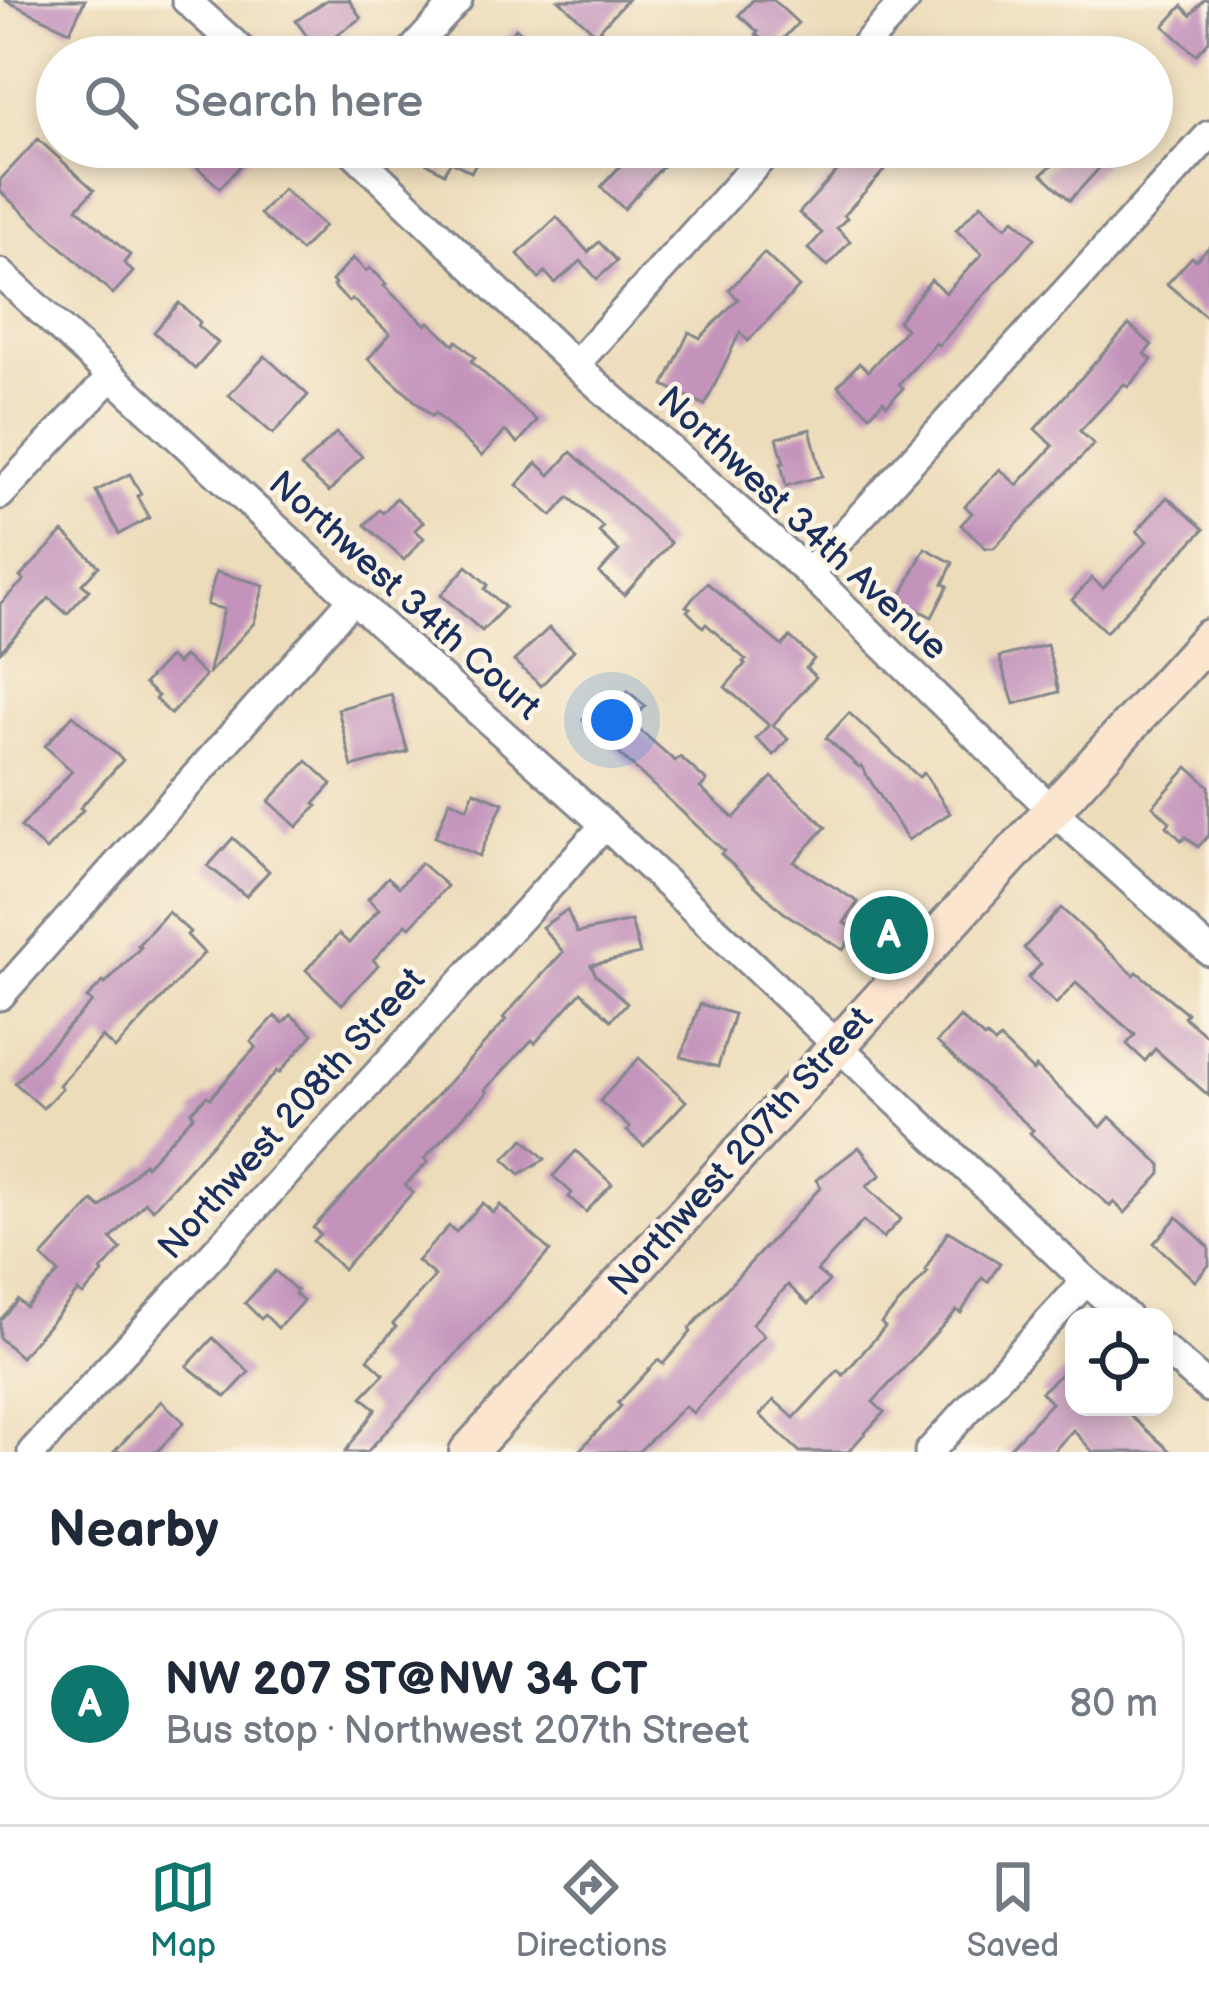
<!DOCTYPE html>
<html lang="en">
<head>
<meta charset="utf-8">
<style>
  :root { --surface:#fff; --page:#f2f2f3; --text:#1f2937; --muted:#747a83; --line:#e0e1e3; --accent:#0f766e }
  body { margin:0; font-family:"Balsamiq Sans",sans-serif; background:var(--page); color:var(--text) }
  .controls { position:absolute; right:36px; bottom:36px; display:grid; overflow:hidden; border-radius:24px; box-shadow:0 6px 18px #0003 }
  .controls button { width:108px; height:108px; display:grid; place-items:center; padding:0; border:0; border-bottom:3px solid var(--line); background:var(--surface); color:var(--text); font:60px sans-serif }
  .you { position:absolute; left:612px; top:720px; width:42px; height:42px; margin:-30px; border:9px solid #fff; border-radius:50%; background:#1a73e8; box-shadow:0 0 0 18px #1a73e833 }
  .badge { display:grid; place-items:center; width:78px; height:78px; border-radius:50%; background:var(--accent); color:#fff; font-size:39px; font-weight:700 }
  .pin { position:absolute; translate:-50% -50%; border:6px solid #fff; box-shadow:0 3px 12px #0006 }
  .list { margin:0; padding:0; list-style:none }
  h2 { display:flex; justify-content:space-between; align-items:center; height:156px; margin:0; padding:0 48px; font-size:51px }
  h2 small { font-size:39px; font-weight:400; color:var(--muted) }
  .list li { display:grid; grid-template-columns:78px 1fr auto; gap:36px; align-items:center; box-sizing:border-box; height:192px; margin:0 24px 24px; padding:0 24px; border:3px solid var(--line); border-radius:36px }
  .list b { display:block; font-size:45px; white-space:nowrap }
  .list p { margin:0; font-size:39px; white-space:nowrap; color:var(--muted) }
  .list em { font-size:39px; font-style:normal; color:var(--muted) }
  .icon { flex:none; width:66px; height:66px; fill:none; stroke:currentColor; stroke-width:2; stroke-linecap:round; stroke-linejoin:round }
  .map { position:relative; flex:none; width:1209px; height:1452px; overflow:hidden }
  .search { position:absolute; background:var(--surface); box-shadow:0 6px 18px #0003; left:36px; right:36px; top:36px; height:132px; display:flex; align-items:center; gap:30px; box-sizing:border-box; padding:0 42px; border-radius:66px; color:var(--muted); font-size:45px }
  .sheet { height:372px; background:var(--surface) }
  nav { display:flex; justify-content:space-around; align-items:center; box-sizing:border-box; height:168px; border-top:3px solid var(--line); background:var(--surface); font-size:33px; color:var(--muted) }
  nav a { display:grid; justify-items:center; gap:6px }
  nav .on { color:var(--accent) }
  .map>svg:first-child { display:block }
</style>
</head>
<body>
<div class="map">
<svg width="1209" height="1452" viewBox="0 0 1209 1452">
  <rect width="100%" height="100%" fill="#fcf5e5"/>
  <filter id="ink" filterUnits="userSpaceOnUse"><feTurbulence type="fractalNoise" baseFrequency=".00833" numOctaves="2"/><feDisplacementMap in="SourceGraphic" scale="24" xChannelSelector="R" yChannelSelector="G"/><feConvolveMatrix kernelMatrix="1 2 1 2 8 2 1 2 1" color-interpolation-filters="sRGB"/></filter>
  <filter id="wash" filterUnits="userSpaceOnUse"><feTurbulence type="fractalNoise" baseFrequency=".004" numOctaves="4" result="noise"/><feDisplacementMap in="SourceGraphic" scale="48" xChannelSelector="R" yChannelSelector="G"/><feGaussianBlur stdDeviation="2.7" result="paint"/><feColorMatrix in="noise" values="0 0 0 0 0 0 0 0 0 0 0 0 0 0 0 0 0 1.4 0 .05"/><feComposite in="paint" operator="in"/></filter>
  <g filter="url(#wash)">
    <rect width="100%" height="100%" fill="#eddcba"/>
    <g id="blocks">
      <g fill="#c393bc">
        <path d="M 4,0 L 85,0 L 70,31 Z"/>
        <path d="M 327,0 L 349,0 L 361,18 L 316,49 L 296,21 Z"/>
        <path d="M 559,0 L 627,0 L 596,34 Z"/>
        <path d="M 753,0 L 773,0 L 798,23 L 772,50 L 756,34 L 758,32 L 739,15 Z"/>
        <path d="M 1204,0 L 1209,0 L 1209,41 L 1196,55 L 1164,26 L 1182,6 L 1191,15 Z"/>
        <path d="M 516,28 L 547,57 L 490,57 Z"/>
        <path d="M 38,139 L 94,190 L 77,208 L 130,255 L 124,263 L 133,272 L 113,294 L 0,191 L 0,180 Z"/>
        <path d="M 175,147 L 257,147 L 220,188 Z"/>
        <path d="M 400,147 L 485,147 L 471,172 L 451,161 L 444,173 Z"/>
        <path d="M 600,147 L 680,147 L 624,209 L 601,187 L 620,166 Z"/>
        <path d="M 859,147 L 905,147 L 844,215 L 847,218 L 837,228 L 850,241 L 828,266 L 808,249 L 822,233 L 799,213 Z"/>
        <path d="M 1072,147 L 1096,147 L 1104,154 L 1104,163 L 1070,200 L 1042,174 Z"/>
        <path d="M 283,189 L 324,226 L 301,251 L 260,214 Z"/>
        <path d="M 981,204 L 1006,227 L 1014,219 L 1035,238 L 939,345 L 936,343 L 899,384 L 903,388 L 887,405 L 883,401 L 870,415 L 838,386 L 859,363 L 868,371 L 906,329 L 898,321 L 931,280 L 946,293 L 982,254 L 956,230 Z"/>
        <path d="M 557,217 L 588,252 L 599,242 L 617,261 L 597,279 L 581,261 L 555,283 L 545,272 L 539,279 L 518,254 Z"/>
        <path d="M 1209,247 L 1209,319 L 1167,284 L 1192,257 L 1196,260 Z"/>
        <path d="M 764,253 L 799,287 L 748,341 L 740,332 L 705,405 L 664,385 L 689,332 L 700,338 L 738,299 L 729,290 Z"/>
        <path d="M 353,258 L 366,271 L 369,268 L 378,275 L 386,284 L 384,286 L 426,325 L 429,322 L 454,345 L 457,341 L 475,357 L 471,361 L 477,367 L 537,421 L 518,443 L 505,431 L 482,456 L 435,413 L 432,416 L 368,359 L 390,334 L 352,299 L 349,302 L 333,286 L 335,284 L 332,281 Z"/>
        <path d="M 179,303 L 200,322 L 198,326 L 218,343 L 195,369 L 154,332 Z"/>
        <path d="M 1129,325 L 1152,345 L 1144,354 L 1152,360 L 1128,387 L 1124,384 L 1080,431 L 1094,444 L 994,548 L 986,548 L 961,525 L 972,513 L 965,506 L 1000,469 L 1017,485 L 1053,446 L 1035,429 Z"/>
        <path d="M 265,356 L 308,395 L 273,434 L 229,395 Z"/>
        <path d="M 810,429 L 822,476 L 786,486 L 781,463 L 784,463 L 777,438 Z"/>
        <path d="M 336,433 L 362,456 L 329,492 L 301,467 Z"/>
        <path d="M 571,452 L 671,543 L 624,595 L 599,573 L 619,551 L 599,532 L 603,527 L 569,497 L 552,516 L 517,485 L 537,463 L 550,475 Z"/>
        <path d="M 130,474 L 141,494 L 137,496 L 149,518 L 119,534 L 96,491 Z"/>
        <path d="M 1167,497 L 1204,529 L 1106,632 L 1072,600 L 1092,578 L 1103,588 L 1147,541 L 1137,531 Z"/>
        <path d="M 396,498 L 423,522 L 415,530 L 424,538 L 404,560 L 365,525 L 379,510 L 383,513 Z"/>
        <path d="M 63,532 L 99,566 L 82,584 L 89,590 L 67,614 L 49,598 L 0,652 L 0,604 L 24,580 L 20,577 Z"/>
        <path d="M 925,548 L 953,563 L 943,584 L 948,586 L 932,617 L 899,600 Z"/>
        <path d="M 467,566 L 488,585 L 485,589 L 505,607 L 482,631 L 441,595 Z"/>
        <path d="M 216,572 L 264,585 L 254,623 L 208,674 L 224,609 L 207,605 Z"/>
        <path d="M 707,583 L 782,646 L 790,637 L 814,659 L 806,668 L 816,677 L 773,725 L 788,739 L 774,755 L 756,739 L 769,725 L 725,687 L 745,664 L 743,662 L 746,660 L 706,624 L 703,627 L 687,611 L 690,608 L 686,606 Z"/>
        <path d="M 549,628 L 574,650 L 541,686 L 514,661 Z"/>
        <path d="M 1047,645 L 1059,692 L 1014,704 L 999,657 Z"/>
        <path d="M 184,656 L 205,676 L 171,714 L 155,699 L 158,696 L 144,684 L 169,657 L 177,664 Z"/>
        <path d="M 628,691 L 645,706 L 631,722 L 675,761 L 680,757 L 707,781 L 700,788 L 734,818 L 772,777 L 826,827 L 794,862 L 858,902 L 844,923 L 856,930 L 843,950 L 783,912 L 721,854 L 724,851 L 583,720 L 605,696 L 615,706 Z"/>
        <path d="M 391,694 L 408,752 L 352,767 L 338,709 Z"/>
        <path d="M 849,713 L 919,777 L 924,773 L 950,813 L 908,840 L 861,766 L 859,767 L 826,738 Z"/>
        <path d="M 73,715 L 123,760 L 80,808 L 83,810 L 46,850 L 21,827 L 72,771 L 45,746 Z"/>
        <path d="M 307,761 L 332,784 L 314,804 L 317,806 L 297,827 L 269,801 Z"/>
        <path d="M 1188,767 L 1209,786 L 1209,835 L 1198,847 L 1186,837 L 1182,841 L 1167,826 L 1170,822 L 1153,806 Z"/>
        <path d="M 474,791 L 503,803 L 479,856 L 435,837 L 450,800 L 467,808 Z"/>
        <path d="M 233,838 L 269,871 L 246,896 L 208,866 Z"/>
        <path d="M 421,863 L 447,886 L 410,927 L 406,924 L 373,960 L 378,965 L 342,1004 L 306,970 L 339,934 L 349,943 L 379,909 L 368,899 L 388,877 L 399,887 Z"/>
        <path d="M 1061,908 L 1134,975 L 1137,972 L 1187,1013 L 1184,1017 L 1209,1038 L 1209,1096 L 1155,1049 L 1145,1061 L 1127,1044 L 1135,1035 L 1076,983 L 1056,1004 L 1028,978 L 1041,964 L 1024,948 Z"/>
        <path d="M 567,910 L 577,933 L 631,921 L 640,954 L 591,965 L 596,975 L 627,1003 L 611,1020 L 581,992 L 535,1043 L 532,1040 L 485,1090 L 487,1092 L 472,1109 L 471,1108 L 424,1159 L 428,1162 L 405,1185 L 413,1192 L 343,1269 L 313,1241 L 320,1234 L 313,1228 L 464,1066 L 506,1020 L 503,1018 L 563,952 L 542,927 Z"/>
        <path d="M 168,912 L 190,932 L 187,935 L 204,953 L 115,1049 L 102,1037 L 59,1085 L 62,1088 L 43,1108 L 15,1083 L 92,1002 L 87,998 L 103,982 L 105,984 L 141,947 L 138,945 Z"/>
        <path d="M 700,1004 L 734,1014 L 718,1067 L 681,1057 Z"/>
        <path d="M 291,1015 L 313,1034 L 279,1073 L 277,1071 L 153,1209 L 145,1202 L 111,1239 L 121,1249 L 101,1271 L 103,1273 L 83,1295 L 78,1291 L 21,1357 L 0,1338 L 0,1320 L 18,1300 L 26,1307 L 59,1273 L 42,1257 L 93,1201 L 101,1208 L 144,1163 L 146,1166 L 194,1115 L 191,1112 L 207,1096 L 210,1098 L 256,1047 L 251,1042 L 275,1016 L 283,1023 Z"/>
        <path d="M 960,1017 L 984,1038 L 986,1036 L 995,1044 L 1000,1039 L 1033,1071 L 1036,1067 L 1101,1127 L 1110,1117 L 1161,1165 L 1161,1174 L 1125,1213 L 1114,1202 L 1110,1206 L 1079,1179 L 1030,1133 L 1033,1130 L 937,1042 Z"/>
        <path d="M 639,1058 L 686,1101 L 644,1146 L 627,1131 L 630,1128 L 600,1101 Z"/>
        <path d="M 524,1139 L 545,1159 L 520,1174 L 504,1159 Z"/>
        <path d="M 859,1147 L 881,1175 L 866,1186 L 901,1219 L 883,1238 L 863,1221 L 817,1271 L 829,1281 L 808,1304 L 788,1285 L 752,1324 L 764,1335 L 693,1413 L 685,1406 L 638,1452 L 578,1452 L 621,1406 L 618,1403 L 658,1360 L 663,1364 L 691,1332 L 689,1329 L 821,1187 L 816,1180 Z"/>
        <path d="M 576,1151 L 612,1184 L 586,1212 L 569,1197 L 572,1193 L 553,1176 Z"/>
        <path d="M 483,1203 L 493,1213 L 500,1205 L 550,1251 L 367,1452 L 345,1452 L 376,1409 L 362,1397 L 384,1374 L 368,1359 L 396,1327 L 393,1324 L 435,1276 L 417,1261 L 449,1226 L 456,1232 Z"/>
        <path d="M 1177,1217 L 1209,1247 L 1209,1265 L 1195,1281 L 1154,1243 Z"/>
        <path d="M 948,1231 L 1000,1263 L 988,1282 L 982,1278 L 961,1313 L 957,1310 L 873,1402 L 884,1412 L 848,1452 L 800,1452 L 760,1415 L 774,1400 L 794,1418 L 838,1370 L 843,1375 L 885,1327 L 881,1323 L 928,1272 L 925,1270 Z"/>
        <path d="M 275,1271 L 297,1291 L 295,1294 L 303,1301 L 278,1328 L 265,1315 L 261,1319 L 245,1303 Z"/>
        <path d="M 213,1338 L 249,1372 L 226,1397 L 187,1366 Z"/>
        <path d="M 1074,1362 L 1074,1407 L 1120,1407 L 1171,1452 L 1093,1452 L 1073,1430 L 1053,1452 L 1006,1452 L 1051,1403 L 1041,1392 Z"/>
        <path d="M 161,1401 L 184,1422 L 157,1452 L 114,1452 Z"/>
      </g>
    </g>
  </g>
  <g filter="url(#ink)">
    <use href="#blocks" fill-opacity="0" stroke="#84868c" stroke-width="3"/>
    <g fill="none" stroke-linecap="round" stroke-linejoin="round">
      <defs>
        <g id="street">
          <path d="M 186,0 L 249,57"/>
          <path d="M 406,57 L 458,0"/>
          <path d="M 854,57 L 906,0"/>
          <path d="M 348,147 L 575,365 L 809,573 L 1052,810 L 1209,951"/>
          <path d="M 0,273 L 353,599 L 605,825 L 1086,1281 L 1127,1317"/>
          <path d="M 575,365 L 772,147"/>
          <path d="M 0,495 L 111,377"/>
          <path d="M 809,573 L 1209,135"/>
          <path d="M 0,996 L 353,599"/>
          <path d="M 1164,1349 L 1209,1388"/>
          <path d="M 32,1452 L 605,825"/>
          <path d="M 929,1452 L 1086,1281"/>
        </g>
        <path id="secondary" d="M 468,1452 L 1209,638"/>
      </defs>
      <use href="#street" stroke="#84868c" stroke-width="33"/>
      <use href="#secondary" stroke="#84868c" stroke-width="42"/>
      <use href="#street" stroke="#fff" stroke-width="27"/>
      <use href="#secondary" stroke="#fce5cf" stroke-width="36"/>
    </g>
  </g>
  <g text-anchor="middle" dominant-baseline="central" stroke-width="9" stroke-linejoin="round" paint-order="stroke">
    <g font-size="36" fill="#1b2f5e" stroke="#fcf5e5">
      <text transform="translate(802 524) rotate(43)">Northwest 34th Avenue</text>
      <text transform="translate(404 596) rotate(42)">Northwest 34th Court</text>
      <text transform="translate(292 1114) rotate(-48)">Northwest 208th Street</text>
      <text transform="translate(741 1152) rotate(-48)">Northwest 207th Street</text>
    </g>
  </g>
</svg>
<div class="controls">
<button><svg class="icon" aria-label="locate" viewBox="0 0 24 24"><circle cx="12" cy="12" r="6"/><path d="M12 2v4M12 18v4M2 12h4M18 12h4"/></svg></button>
</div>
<div class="you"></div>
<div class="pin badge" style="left:889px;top:935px">A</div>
<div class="search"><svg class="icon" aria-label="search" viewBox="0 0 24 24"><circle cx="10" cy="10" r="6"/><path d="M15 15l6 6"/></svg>Search here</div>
</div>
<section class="sheet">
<h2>Nearby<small></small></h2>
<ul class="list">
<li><span class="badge">A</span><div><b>NW 207 ST@NW 34 CT</b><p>Bus stop · Northwest 207th Street</p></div><em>80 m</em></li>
</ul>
</section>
<nav>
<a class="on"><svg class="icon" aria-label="map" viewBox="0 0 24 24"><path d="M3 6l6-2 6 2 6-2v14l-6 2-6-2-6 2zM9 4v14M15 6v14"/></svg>Map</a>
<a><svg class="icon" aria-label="directions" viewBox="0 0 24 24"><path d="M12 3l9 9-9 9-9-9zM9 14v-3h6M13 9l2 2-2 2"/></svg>Directions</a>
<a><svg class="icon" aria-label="saved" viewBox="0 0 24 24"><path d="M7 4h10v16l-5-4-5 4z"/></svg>Saved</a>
</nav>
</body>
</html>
